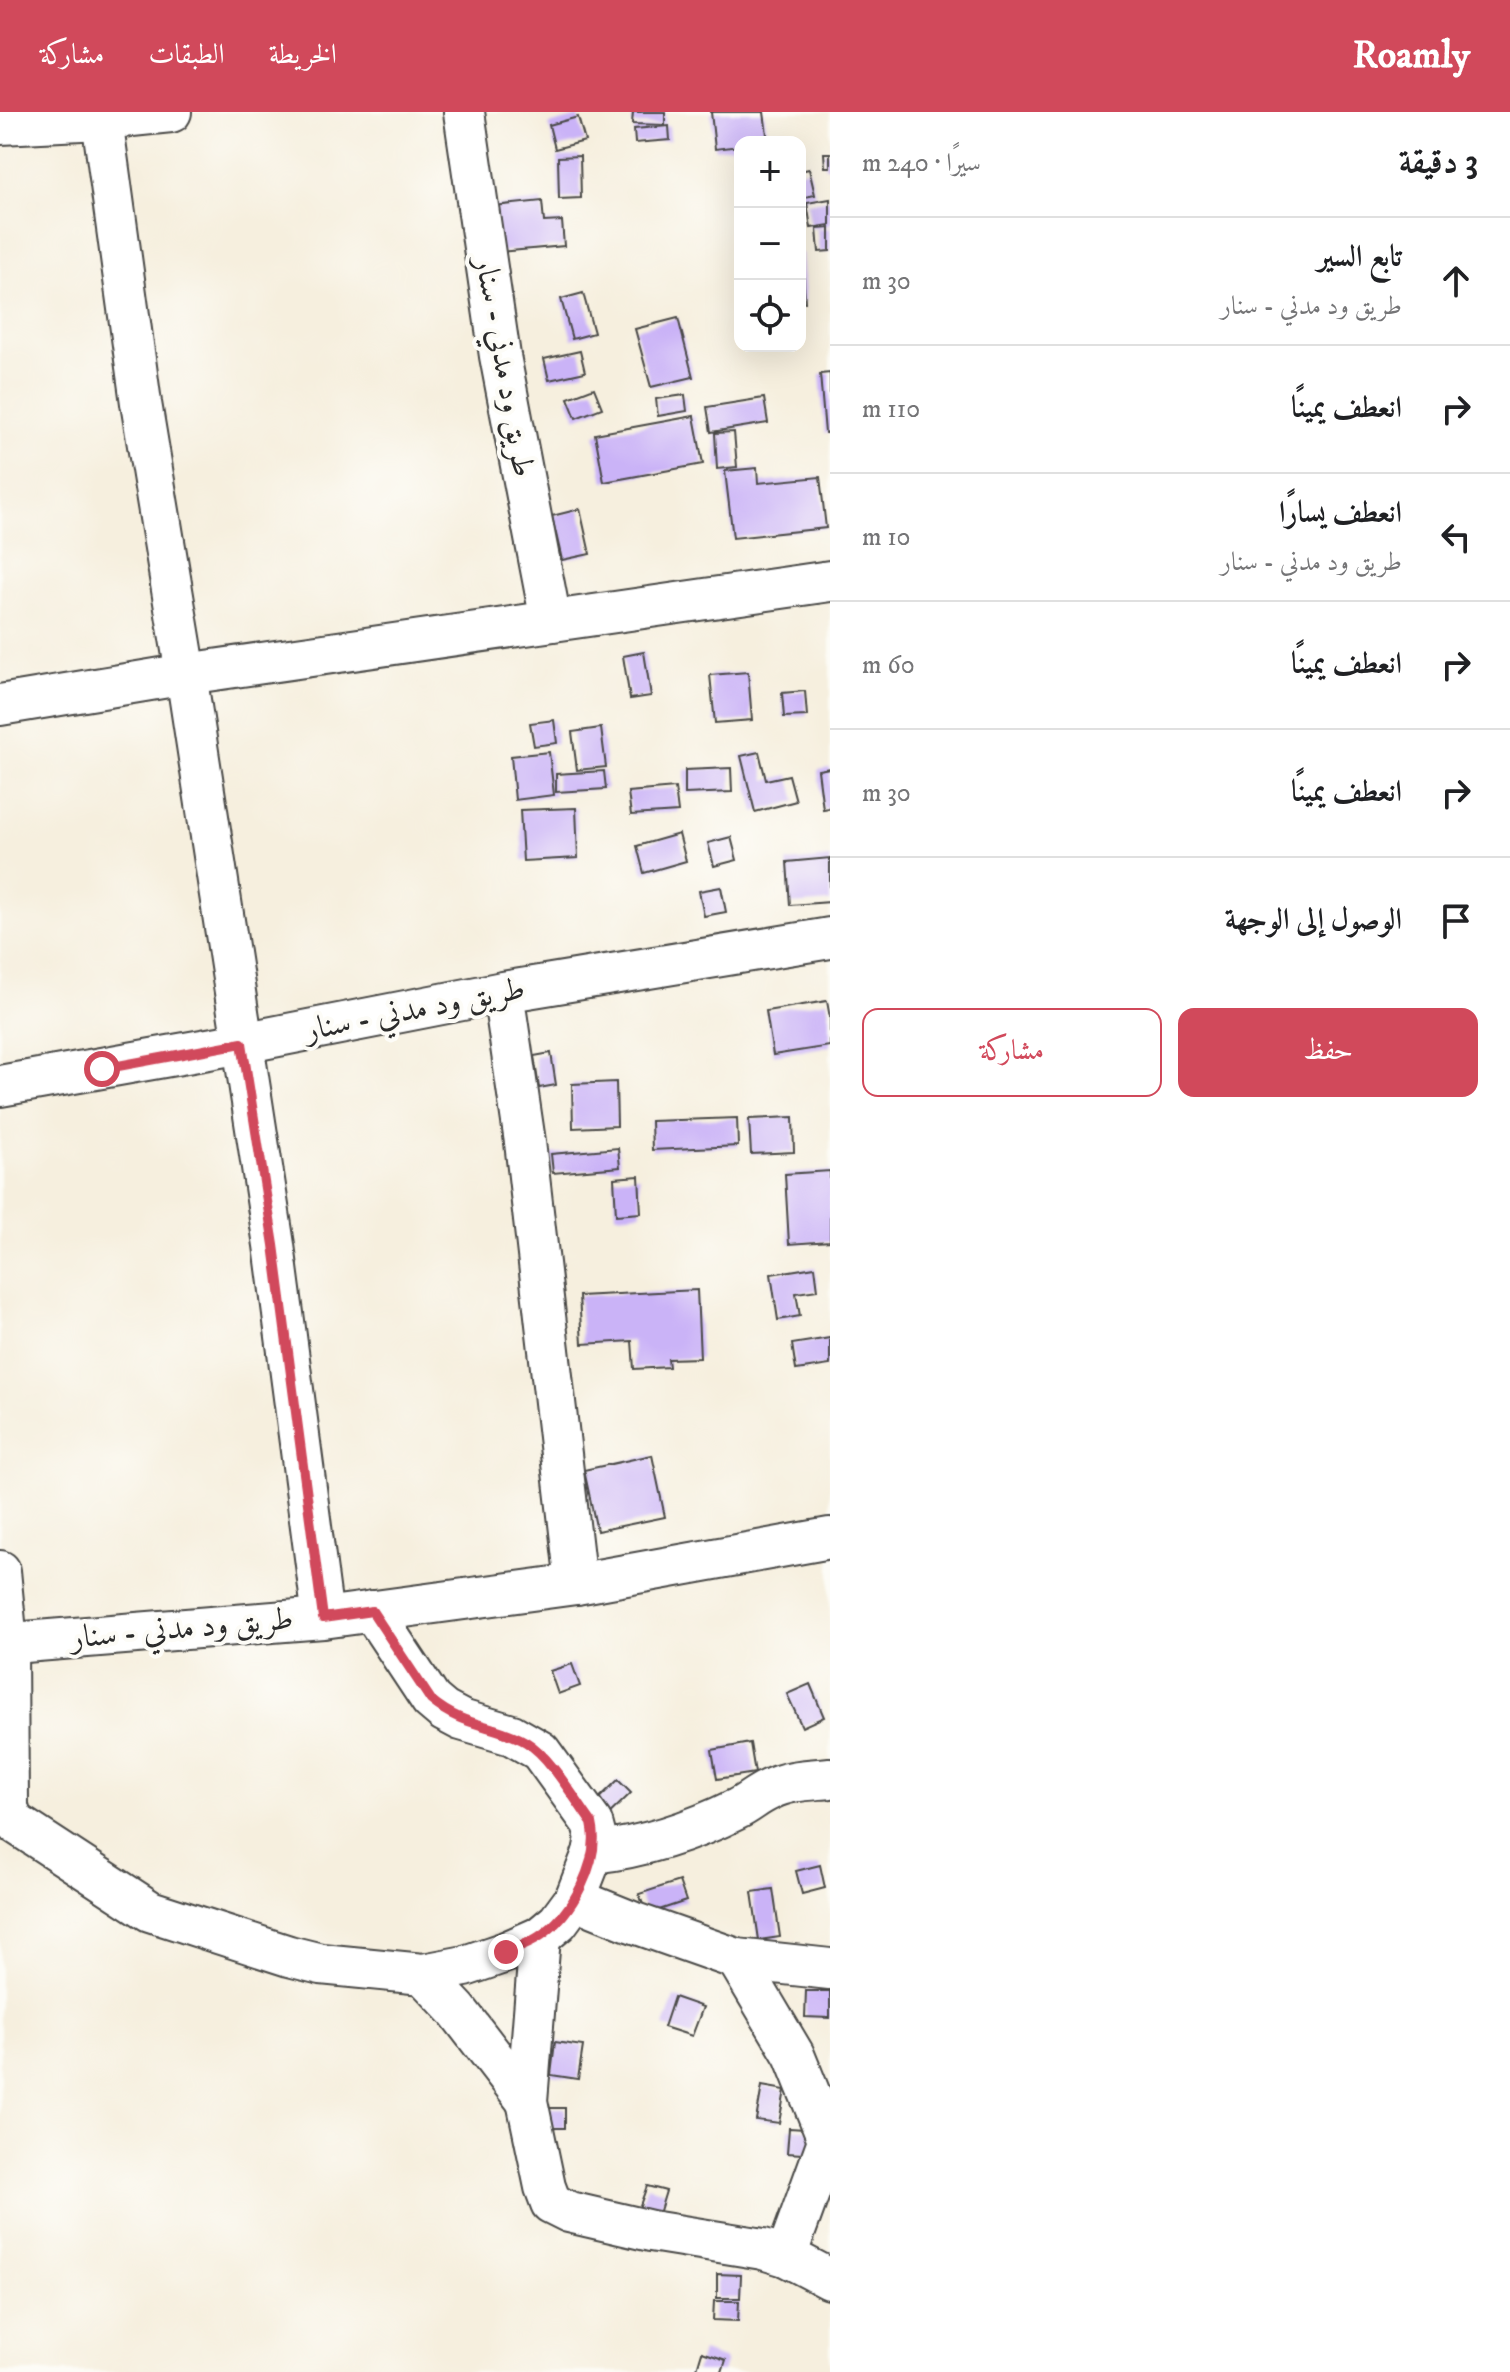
<!DOCTYPE html>
<html lang="ar">
<head>
<meta charset="utf-8">
<style>
  :root { --surface:#fff; --page:#f6f6f6; --text:#202124; --muted:#757577; --line:#e0e0e0; --accent:#d1495b }
  body { margin:0; font-family:"IM FELL DW Pica",Amiri,serif; background:var(--page); color:var(--text); direction:rtl }
  .controls { position:absolute; right:24px; top:24px; display:grid; overflow:hidden; border-radius:16px; box-shadow:0 8px 32px #0002 }
  .controls button { width:72px; height:72px; display:grid; place-items:center; padding:0; border:0; border-bottom:2px solid var(--line); background:var(--surface); color:var(--text); font:40px sans-serif }
  .stop { position:absolute; width:24px; height:24px; margin:-18px; border:6px solid #d1495b; border-radius:50%; background:#fff }
  .stop.end { background:#d1495b; border-color:#fff; box-shadow:0 2px 8px #0008 }
  .list { margin:0; padding:0; list-style:none }
  h2 { display:flex; justify-content:space-between; align-items:center; height:104px; margin:0; padding:0 32px; font-size:34px }
  h2 small { font-size:26px; font-weight:400; color:var(--muted) }
  .list li { display:grid; grid-template-columns:52px 1fr auto; gap:24px; align-items:center; box-sizing:border-box; height:128px; padding:0 32px; border-top:2px solid var(--line) }
  .list b { display:block; font-size:30px; white-space:nowrap }
  .list p { margin:0; font-size:26px; white-space:nowrap; color:var(--muted) }
  .list em { font-size:26px; font-style:normal; color:var(--muted) }
  .actions { display:flex; gap:16px; padding:24px 32px }
  .actions a { flex:1; padding:18px 0; border:2px solid var(--accent); border-radius:16px; text-align:center; font-size:28px; color:var(--accent) }
  .actions .main { background:var(--accent); color:#fff }
  .icon { flex:none; width:44px; height:44px; fill:none; stroke:currentColor; stroke-width:2; stroke-linecap:round; stroke-linejoin:round }
  .map { position:relative; flex:none; width:830px; height:2260px; overflow:hidden; direction:ltr }
  header { display:flex; align-items:center; gap:48px; box-sizing:border-box; height:112px; padding:0 40px; background:var(--accent); color:#fff }
  header strong { font-size:38px }
  nav { display:flex; gap:44px; margin-inline-start:auto; font-size:28px }
  main { display:flex }
  aside { flex:1; background:var(--surface) }
  .map>svg:first-child { display:block }
</style>
</head>
<body>
<header>
<strong>Roamly</strong>
<nav><a>الخريطة</a><a>الطبقات</a><a>مشاركة</a></nav>
</header>
<main>
<aside>
<h2>3 دقيقة<small>سيرًا · 240 m</small></h2>
<ul class="list">
<li><svg class="icon" aria-label="ahead" viewBox="0 0 24 24"><path d="M12 20V5M6 11l6-6 6 6"/></svg><div><b>تابع السير</b><p>طريق ود مدني - سنار</p></div><em>30 m</em></li>
<li><svg class="icon" aria-label="right" viewBox="0 0 24 24"><path d="M7 20v-9h11M14 6l5 5-5 5"/></svg><div><b>انعطف يمينًا</b></div><em>110 m</em></li>
<li><svg class="icon" aria-label="left" viewBox="0 0 24 24"><path d="M17 20v-9H6M10 6l-5 5 5 5"/></svg><div><b>انعطف يسارًا</b><p>طريق ود مدني - سنار</p></div><em>10 m</em></li>
<li><svg class="icon" aria-label="right" viewBox="0 0 24 24"><path d="M7 20v-9h11M14 6l5 5-5 5"/></svg><div><b>انعطف يمينًا</b></div><em>60 m</em></li>
<li><svg class="icon" aria-label="right" viewBox="0 0 24 24"><path d="M7 20v-9h11M14 6l5 5-5 5"/></svg><div><b>انعطف يمينًا</b></div><em>30 m</em></li>
<li><svg class="icon" aria-label="arrive" viewBox="0 0 24 24"><path d="M6 21V4h12l-3 4 3 4H6"/></svg><div><b>الوصول إلى الوجهة</b></div></li>
</ul>
<div class="actions"><a class="main">حفظ</a><a>مشاركة</a></div>
</aside>
<div class="map">
<svg width="830" height="2260" viewBox="0 0 830 2260">
  <rect width="100%" height="100%" fill="#fdfcf7"/>
  <filter id="ink" filterUnits="userSpaceOnUse"><feTurbulence type="fractalNoise" baseFrequency=".0125" numOctaves="2"/><feDisplacementMap in="SourceGraphic" scale="16" xChannelSelector="R" yChannelSelector="G"/><feConvolveMatrix kernelMatrix="1 2 1 2 8 2 1 2 1" color-interpolation-filters="sRGB"/></filter>
  <filter id="wash" filterUnits="userSpaceOnUse"><feTurbulence type="fractalNoise" baseFrequency=".006" numOctaves="4" result="noise"/><feDisplacementMap in="SourceGraphic" scale="32" xChannelSelector="R" yChannelSelector="G"/><feGaussianBlur stdDeviation="1.8" result="paint"/><feColorMatrix in="noise" values="0 0 0 0 0 0 0 0 0 0 0 0 0 0 0 0 0 1.4 0 .05"/><feComposite in="paint" operator="in"/></filter>
  <g filter="url(#wash)">
    <rect width="100%" height="100%" fill="#f6efde"/>
    <g id="blocks">
      <g fill="#cab3f7">
        <path d="M 633,0 L 665,0 L 665,13 L 632,12 Z"/>
        <path d="M 711,0 L 764,0 L 768,30 L 740,30 L 740,34 L 715,37 Z"/>
        <path d="M 578,5 L 585,29 L 555,37 L 549,13 Z"/>
        <path d="M 669,14 L 670,28 L 635,31 L 634,17 Z"/>
        <path d="M 824,41 L 830,41 L 830,55 L 825,55 Z"/>
        <path d="M 580,44 L 581,86 L 559,87 L 558,45 Z"/>
        <path d="M 809,57 L 815,83 L 800,86 L 800,59 Z"/>
        <path d="M 830,87 L 830,113 L 811,116 L 807,91 Z"/>
        <path d="M 542,89 L 544,110 L 562,109 L 564,134 L 488,141 L 484,95 Z"/>
        <path d="M 830,116 L 830,139 L 819,140 L 817,117 Z"/>
        <path d="M 802,141 L 805,190 L 800,190 L 800,142 Z"/>
        <path d="M 583,181 L 594,221 L 572,227 L 561,187 Z"/>
        <path d="M 678,206 L 693,265 L 651,275 L 635,217 Z"/>
        <path d="M 580,239 L 585,260 L 549,268 L 544,247 Z"/>
        <path d="M 830,261 L 830,321 L 825,321 L 820,262 Z"/>
        <path d="M 594,276 L 602,296 L 576,306 L 568,286 Z"/>
        <path d="M 685,283 L 687,299 L 658,304 L 656,287 Z"/>
        <path d="M 764,286 L 768,311 L 711,320 L 707,295 Z"/>
        <path d="M 694,304 L 703,352 L 604,370 L 595,322 Z"/>
        <path d="M 734,320 L 737,355 L 717,357 L 715,321 Z"/>
        <path d="M 757,356 L 758,371 L 820,365 L 826,416 L 733,426 L 725,359 Z"/>
        <path d="M 580,397 L 590,442 L 562,448 L 552,404 Z"/>
        <path d="M 644,540 L 651,584 L 630,587 L 623,544 Z"/>
        <path d="M 748,560 L 752,608 L 715,611 L 710,563 Z"/>
        <path d="M 805,579 L 807,604 L 784,605 L 782,581 Z"/>
        <path d="M 554,608 L 557,631 L 534,634 L 530,611 Z"/>
        <path d="M 601,616 L 606,655 L 577,658 L 572,620 Z"/>
        <path d="M 549,640 L 554,683 L 515,688 L 511,644 Z"/>
        <path d="M 759,640 L 766,668 L 789,663 L 796,689 L 755,700 L 741,644 Z"/>
        <path d="M 731,656 L 732,680 L 685,682 L 685,658 Z"/>
        <path d="M 830,656 L 830,696 L 823,697 L 818,658 Z"/>
        <path d="M 604,659 L 606,677 L 556,680 L 556,662 Z"/>
        <path d="M 675,676 L 678,700 L 631,703 L 628,680 Z"/>
        <path d="M 576,696 L 578,746 L 523,749 L 520,698 Z"/>
        <path d="M 679,722 L 686,749 L 644,761 L 637,734 Z"/>
        <path d="M 731,725 L 737,748 L 714,754 L 708,731 Z"/>
        <path d="M 830,746 L 830,790 L 790,793 L 787,750 Z"/>
        <path d="M 721,775 L 726,800 L 704,804 L 699,779 Z"/>
        <path d="M 827,889 L 830,906 L 830,934 L 773,943 L 766,899 Z"/>
        <path d="M 551,941 L 556,973 L 539,976 L 534,944 Z"/>
        <path d="M 616,970 L 617,1014 L 573,1016 L 572,972 Z"/>
        <path d="M 793,1005 L 794,1040 L 751,1042 L 749,1007 Z"/>
        <path d="M 737,1006 L 738,1034 L 652,1038 L 651,1009 Z"/>
        <path d="M 618,1036 L 620,1055 L 553,1061 L 551,1042 Z"/>
        <path d="M 830,1059 L 830,1129 L 789,1132 L 785,1062 Z"/>
        <path d="M 639,1064 L 641,1101 L 616,1103 L 614,1066 Z"/>
        <path d="M 815,1155 L 818,1178 L 796,1181 L 800,1204 L 778,1208 L 771,1162 Z"/>
        <path d="M 697,1178 L 700,1246 L 668,1247 L 669,1255 L 634,1257 L 632,1229 L 582,1232 L 579,1184 Z"/>
        <path d="M 830,1226 L 830,1253 L 796,1258 L 792,1232 Z"/>
        <path d="M 652,1343 L 665,1405 L 597,1419 L 584,1358 Z"/>
        <path d="M 572,1552 L 580,1574 L 558,1582 L 550,1559 Z"/>
        <path d="M 810,1572 L 824,1605 L 802,1615 L 787,1582 Z"/>
        <path d="M 750,1631 L 755,1661 L 717,1667 L 712,1638 Z"/>
        <path d="M 618,1668 L 631,1681 L 602,1709 L 589,1696 Z"/>
        <path d="M 820,1753 L 825,1776 L 802,1782 L 796,1759 Z"/>
        <path d="M 679,1769 L 686,1789 L 647,1802 L 639,1782 Z"/>
        <path d="M 773,1777 L 780,1825 L 759,1828 L 752,1780 Z"/>
        <path d="M 806,1879 L 830,1879 L 830,1906 L 805,1905 Z"/>
        <path d="M 674,1885 L 703,1895 L 692,1924 L 664,1915 Z"/>
        <path d="M 555,1930 L 583,1934 L 578,1967 L 551,1963 Z"/>
        <path d="M 762,1974 L 785,1978 L 779,2011 L 756,2008 Z"/>
        <rect x="534" y="1996" width="31" height="20"/>
        <path d="M 789,2016 L 821,2018 L 819,2043 L 787,2041 Z"/>
        <path d="M 647,2074 L 666,2079 L 659,2102 L 639,2096 Z"/>
        <path d="M 717,2162 L 741,2163 L 740,2186 L 717,2186 Z"/>
        <path d="M 714,2189 L 739,2189 L 738,2209 L 713,2208 Z"/>
        <path d="M 702,2240 L 726,2248 L 722,2260 L 696,2260 Z"/>
      </g>
    </g>
  </g>
  <g filter="url(#ink)">
    <use href="#blocks" fill-opacity="0" stroke="#494846" stroke-width="2"/>
    <g fill="none" stroke-linecap="round" stroke-linejoin="round">
      <defs>
        <g id="minor">
          <path d="M 464,0 L 500,244 L 551,509"/>
          <path d="M 102,7 L 141,291 L 186,562 L 274,1133 L 323,1506"/>
          <path d="M 0,12 L 102,7 L 171,0"/>
          <path d="M 0,593 L 186,562 L 830,469"/>
          <path d="M 503,880 L 525,1030 L 576,1472"/>
          <path d="M 0,974 L 242,931 L 503,880 L 830,826"/>
          <path d="M 0,1459 L 7,1531 L 8,1695 L 12,1709 L 150,1799 L 289,1844 L 321,1852 L 423,1862 L 465,1854 L 506,1840 L 540,1825 L 558,1810 L 575,1787 L 593,1741 L 596,1726 L 592,1711 L 540,1639 L 512,1623 L 461,1608 L 444,1599 L 431,1588 L 372,1499"/>
          <path d="M 0,1532 L 323,1506 L 576,1472 L 830,1426"/>
          <path d="M 593,1741 C 644,1735 691,1720 737,1697 C 748,1692 757,1683 769,1678 C 787,1668 810,1668 830,1666"/>
          <path d="M 575,1787 L 632,1810 L 737,1847 L 830,1857"/>
          <path d="M 540,1825 L 527,1989 L 545,2075 L 551,2091 L 569,2100 L 651,2119 L 763,2137 L 786,2144 L 830,2167"/>
          <path d="M 737,1847 L 794,1943 L 828,2027"/>
          <path d="M 423,1862 L 457,1898 L 527,1989"/>
          <path d="M 786,2144 L 830,2023"/>
        </g>
      </defs>
      <use href="#minor" stroke="#494846" stroke-width="44"/>
      <use href="#minor" stroke="#fff" stroke-width="40"/>
    </g>
  </g>
  <g fill="none" stroke-linecap="round" stroke-linejoin="round" filter="url(#ink)">
    <path stroke="#d1495b" stroke-width="10" d="M 102,957 L 242,931 L 274,1133 L 323,1506 L 372,1499 L 431,1588 C 464,1616 493,1611 526,1630 C 550,1644 575,1688 592,1711 C 601,1748 572,1804 540,1824 C 530,1831 517,1835 506,1840"/>
  </g>
  <g text-anchor="middle" dominant-baseline="central" stroke-width="8" stroke-linejoin="round" paint-order="stroke">
    <g font-size="32" fill="#2b2b2b" stroke="#fdfcf7">
      <text transform="translate(504 255) rotate(80)">طريق ود مدني - سنار</text>
      <text transform="translate(415 898) rotate(-11)">طريق ود مدني - سنار</text>
      <text transform="translate(182 1517) rotate(-5)">طريق ود مدني - سنار</text>
    </g>
  </g>
</svg>
<div class="controls">
<button>+</button>
<button>−</button>
<button><svg class="icon" aria-label="locate" viewBox="0 0 24 24"><circle cx="12" cy="12" r="6"/><path d="M12 2v4M12 18v4M2 12h4M18 12h4"/></svg></button>
</div>
<div class="stop" style="left:102px;top:957px"></div>
<div class="stop end" style="left:506px;top:1840px"></div>
</div>
</main>
</body>
</html>
